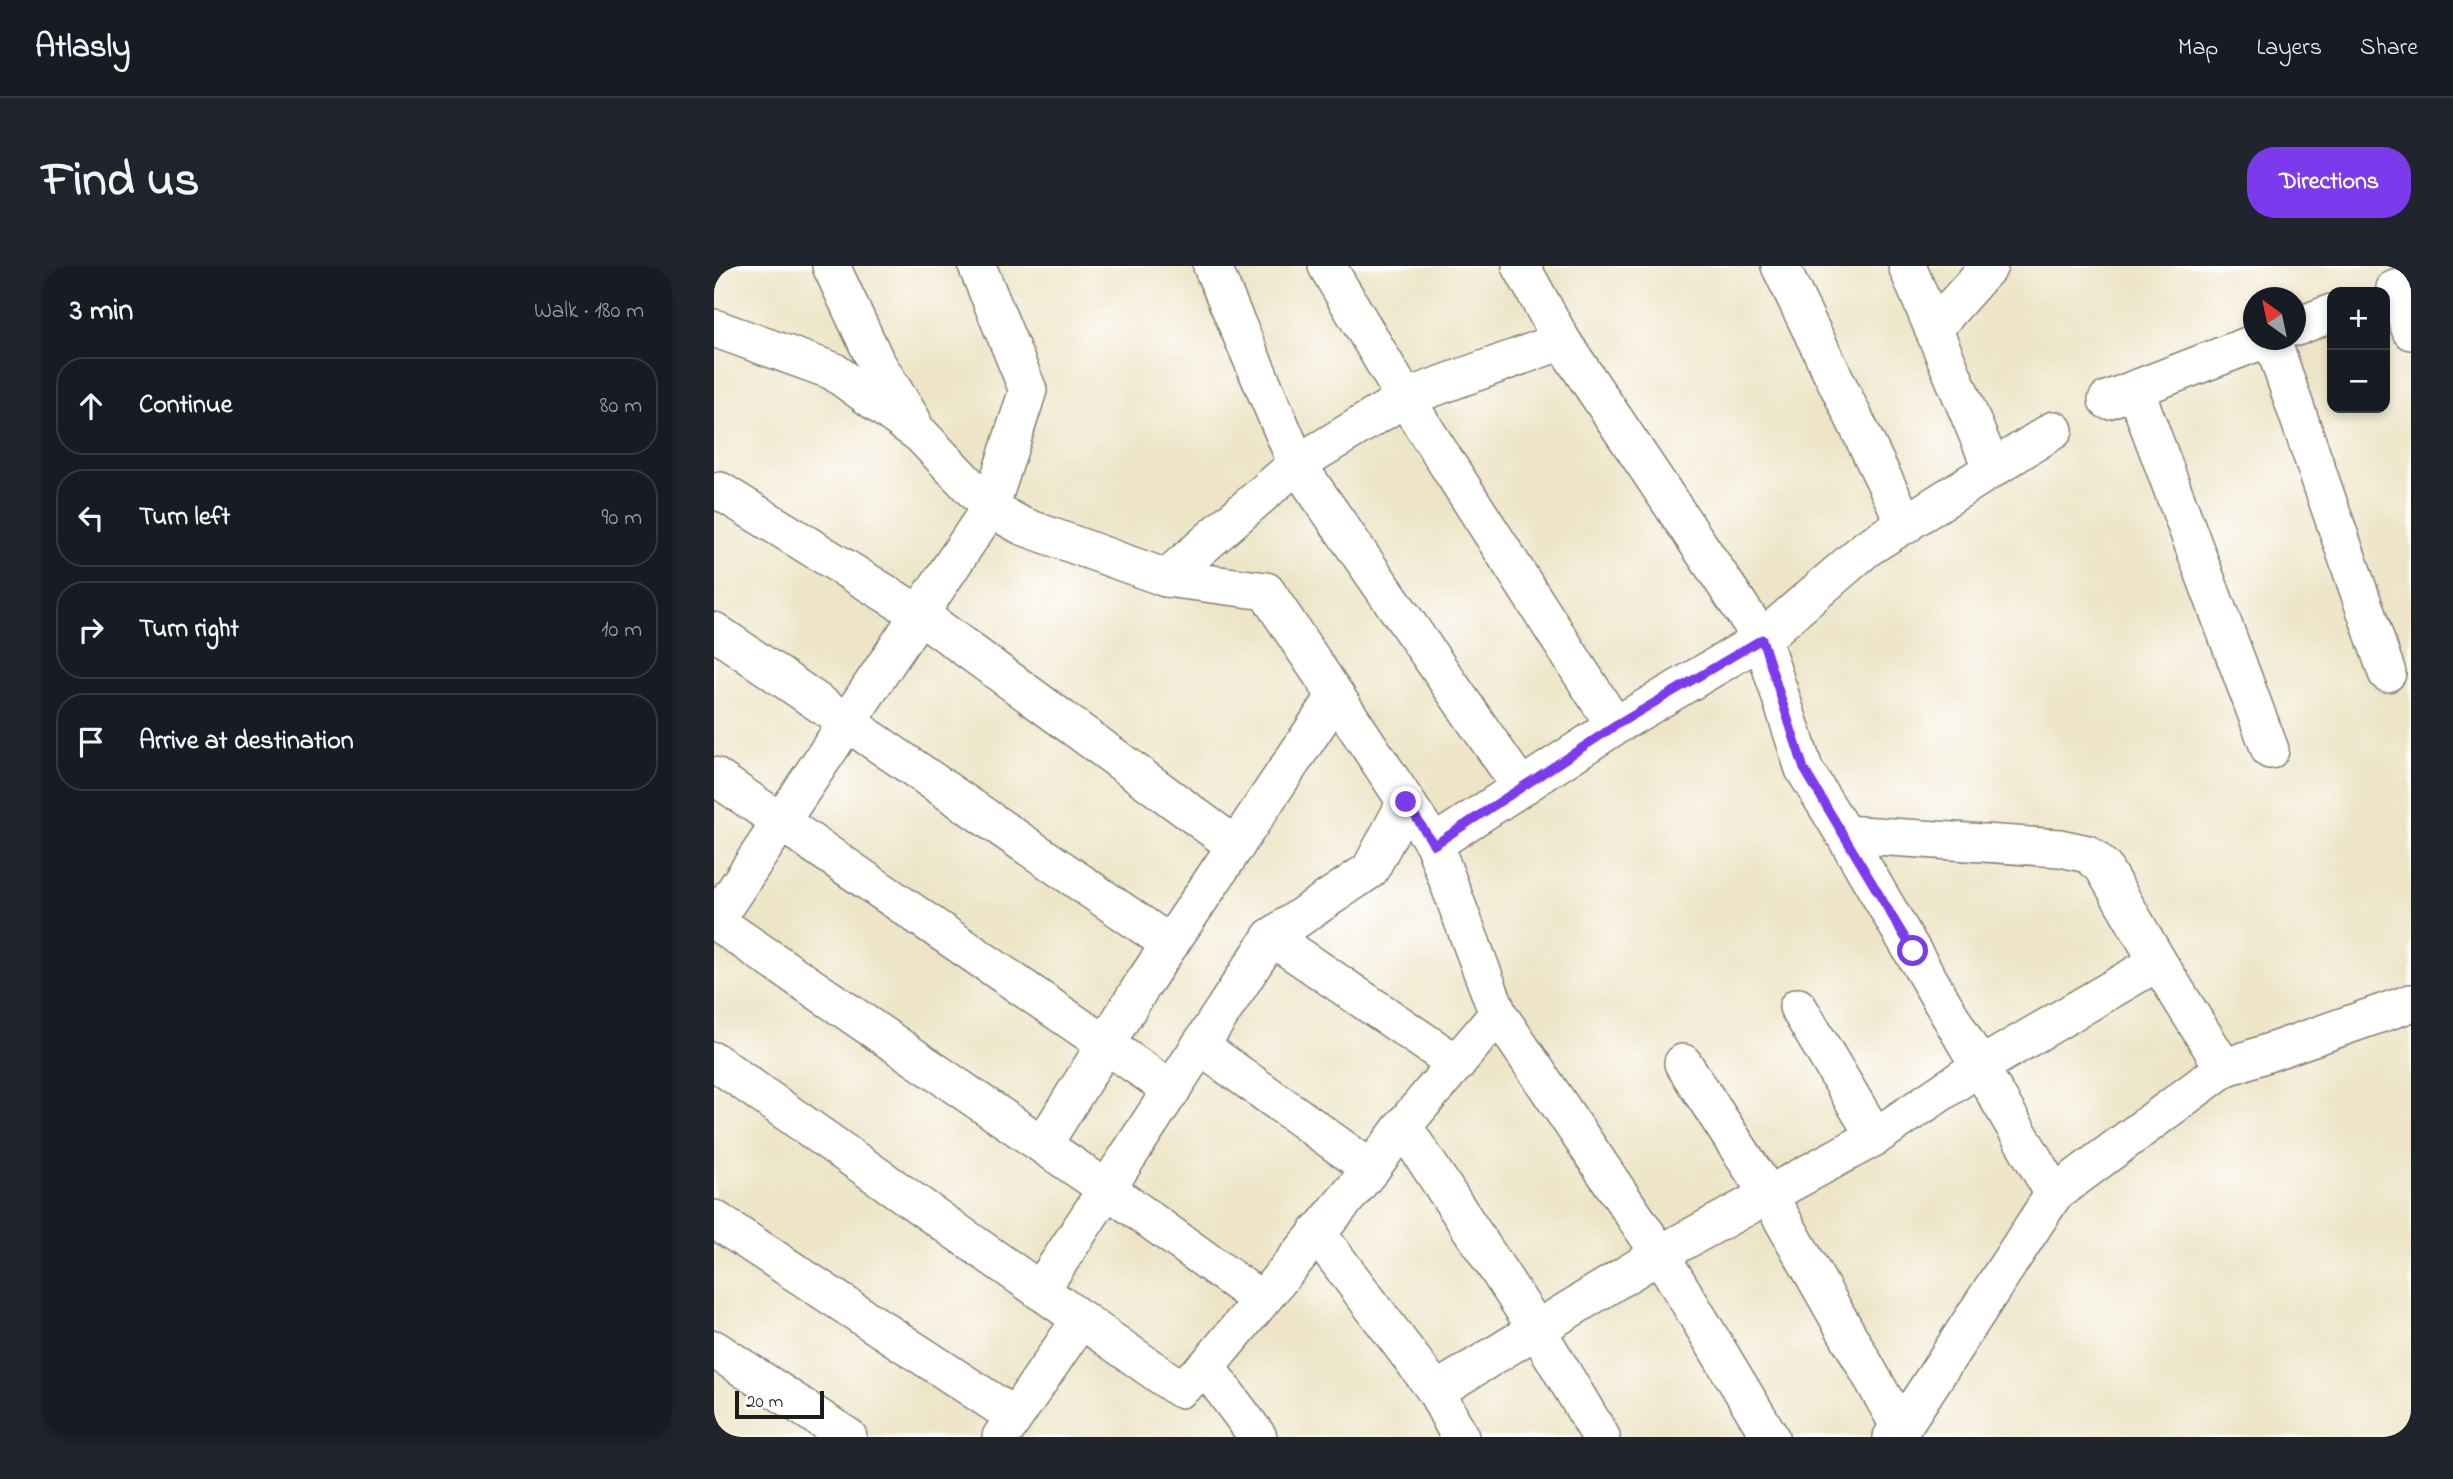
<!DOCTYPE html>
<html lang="en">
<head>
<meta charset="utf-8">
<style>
  :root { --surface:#171b24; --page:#20242c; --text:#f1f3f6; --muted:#9ea1a6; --line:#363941; --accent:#7c3aed }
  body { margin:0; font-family:"Indie Flower",sans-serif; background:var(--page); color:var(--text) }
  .controls { position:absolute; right:21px; top:21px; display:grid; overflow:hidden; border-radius:14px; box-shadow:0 4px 10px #0003 }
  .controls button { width:63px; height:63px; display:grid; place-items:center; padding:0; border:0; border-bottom:2px solid var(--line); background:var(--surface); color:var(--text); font:35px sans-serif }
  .compass { position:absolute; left:1529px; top:21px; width:63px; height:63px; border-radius:50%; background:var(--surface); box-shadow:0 4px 10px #0003; rotate:327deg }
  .scale { position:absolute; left:21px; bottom:18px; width:89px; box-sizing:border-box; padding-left:7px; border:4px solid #1c1c1c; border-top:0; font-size:19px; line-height:24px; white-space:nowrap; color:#1c1c1c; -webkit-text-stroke:5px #fff; paint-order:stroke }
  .stop { position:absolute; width:21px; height:21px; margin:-16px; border:5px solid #7c3aed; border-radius:50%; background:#fff }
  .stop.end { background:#7c3aed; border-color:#fff; box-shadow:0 2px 7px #0008 }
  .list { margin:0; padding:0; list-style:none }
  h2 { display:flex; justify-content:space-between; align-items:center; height:91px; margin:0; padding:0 28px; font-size:30px }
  h2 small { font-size:23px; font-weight:400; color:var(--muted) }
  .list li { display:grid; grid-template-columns:46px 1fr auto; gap:21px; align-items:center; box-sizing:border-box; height:98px; margin:0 14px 14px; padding:0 14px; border:2px solid var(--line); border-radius:28px }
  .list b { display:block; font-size:26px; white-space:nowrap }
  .list em { font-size:23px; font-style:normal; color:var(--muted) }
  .icon { flex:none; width:38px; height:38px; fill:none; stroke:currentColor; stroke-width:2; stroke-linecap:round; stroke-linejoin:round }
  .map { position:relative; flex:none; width:1697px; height:1171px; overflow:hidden; border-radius:28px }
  header { display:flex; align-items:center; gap:42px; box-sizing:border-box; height:98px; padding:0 35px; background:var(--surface); border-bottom:2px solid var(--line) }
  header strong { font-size:33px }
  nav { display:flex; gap:38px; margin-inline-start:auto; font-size:24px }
  .intro { display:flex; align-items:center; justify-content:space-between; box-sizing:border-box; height:168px; padding:0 42px }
  h1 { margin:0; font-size:49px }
  .button { padding:18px 32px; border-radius:28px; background:var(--accent); color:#fff; font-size:24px; font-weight:700 }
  main { display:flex; gap:42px; padding:0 42px }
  aside { flex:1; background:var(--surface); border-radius:28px; box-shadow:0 4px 10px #0003 }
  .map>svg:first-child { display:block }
</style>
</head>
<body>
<header>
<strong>Atlasly</strong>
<nav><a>Map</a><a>Layers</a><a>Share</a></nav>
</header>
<div class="intro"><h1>Find us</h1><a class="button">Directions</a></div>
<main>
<aside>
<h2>3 min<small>Walk · 180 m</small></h2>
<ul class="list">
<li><svg class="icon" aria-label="ahead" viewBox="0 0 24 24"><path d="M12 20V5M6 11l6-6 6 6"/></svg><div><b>Continue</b></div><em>80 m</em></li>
<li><svg class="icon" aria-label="left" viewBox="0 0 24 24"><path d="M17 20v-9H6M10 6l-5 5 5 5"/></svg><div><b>Turn left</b></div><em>90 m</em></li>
<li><svg class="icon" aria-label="right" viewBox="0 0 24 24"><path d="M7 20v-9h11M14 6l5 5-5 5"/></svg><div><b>Turn right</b></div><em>10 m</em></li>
<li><svg class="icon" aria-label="arrive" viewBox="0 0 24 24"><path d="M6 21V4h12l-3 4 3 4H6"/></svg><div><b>Arrive at destination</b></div></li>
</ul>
</aside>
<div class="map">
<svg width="1697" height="1171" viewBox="0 0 1697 1171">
  <rect width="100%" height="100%" fill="#fff"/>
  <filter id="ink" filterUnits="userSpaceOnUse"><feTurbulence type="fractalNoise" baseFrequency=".0143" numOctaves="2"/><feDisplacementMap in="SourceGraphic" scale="14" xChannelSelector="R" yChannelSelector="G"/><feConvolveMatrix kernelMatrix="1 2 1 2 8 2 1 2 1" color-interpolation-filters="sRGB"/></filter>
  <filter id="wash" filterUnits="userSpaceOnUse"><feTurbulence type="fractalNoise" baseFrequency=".00686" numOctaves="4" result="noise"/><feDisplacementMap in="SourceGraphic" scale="28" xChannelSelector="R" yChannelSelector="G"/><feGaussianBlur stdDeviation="1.57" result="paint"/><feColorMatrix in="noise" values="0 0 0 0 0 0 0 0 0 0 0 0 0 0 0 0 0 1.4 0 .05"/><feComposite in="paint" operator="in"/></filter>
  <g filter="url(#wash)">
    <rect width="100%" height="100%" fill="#eee5c8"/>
  </g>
  <g filter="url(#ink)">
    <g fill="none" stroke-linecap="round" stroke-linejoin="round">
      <defs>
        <g id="minor">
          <path d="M 117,0 L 162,96 L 198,154"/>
          <path d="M 498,0 L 583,198 L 807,521"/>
          <path d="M 613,0 L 691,132 L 901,460"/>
          <path d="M 807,0 L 848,75 L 1048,373 L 1090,503 L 1130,568 L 1340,928"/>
          <path d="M 1066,0 L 1192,259"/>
          <path d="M 1193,0 L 1278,203"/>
          <path d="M 1681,22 L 1697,65"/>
          <path d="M 1582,61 L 1618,47"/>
          <path d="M 0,62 L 119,105 L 207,169 L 276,242 L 308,260 L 452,312 L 552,325 L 720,578 L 784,748 L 946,988 L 1056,1171"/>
          <path d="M 1219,63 L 1275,0"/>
          <path d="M 1558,74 L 1673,407"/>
          <path d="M 1421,123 L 1556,484"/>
          <path d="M 1393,134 L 1549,74"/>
          <path d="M 6,225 L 205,348 L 522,580"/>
          <path d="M 452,312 L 583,198 L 691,132 L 848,75"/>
          <path d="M 0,365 L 456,678"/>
          <path d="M 0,510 L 458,824"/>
          <path d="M 1130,568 L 1346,582 L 1374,588 L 1389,601 L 1444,696 L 1510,802"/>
          <path d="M 720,578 L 901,460 L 1048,373 L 1153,282 L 1340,164"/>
          <path d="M 1,655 L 393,923 L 547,1034"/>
          <path d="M 0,656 L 276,242 L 314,124 L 263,0"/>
          <path d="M 557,671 L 743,798"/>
          <path d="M 1084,741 L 1161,871"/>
          <path d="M 486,780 L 657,903"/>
          <path d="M 0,795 L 466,1123 L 492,1101 L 657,903 L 689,860 L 784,748"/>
          <path d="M 969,797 L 1054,928 L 1187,1163"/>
          <path d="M 689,860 L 822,1062 L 887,1171"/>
          <path d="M 329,879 L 427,721 L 622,430"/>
          <path d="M 0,953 L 300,1150"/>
          <path d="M 603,967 L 722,1125 L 746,1171"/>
          <path d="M 326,1025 L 557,671 L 656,604 L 692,536"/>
          <path d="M 0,1083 L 134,1171"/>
          <path d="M 492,1101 L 544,1171"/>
          <path d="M 722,1125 L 946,988 L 1161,871 L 1265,801 L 1444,696"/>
          <path d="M 287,1171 L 367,1053"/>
          <path d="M 1178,1171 L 1187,1163 L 1340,928 L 1510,802 L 1697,737"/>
        </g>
      </defs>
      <use href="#minor" stroke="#858072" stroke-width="40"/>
      <use href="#minor" stroke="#fff" stroke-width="37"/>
    </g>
  </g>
  <g fill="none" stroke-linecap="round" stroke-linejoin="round" filter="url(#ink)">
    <path stroke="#7c3aed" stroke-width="9" d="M 692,536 L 720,579 L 901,460 L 1048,373 L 1090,503 L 1199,685"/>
  </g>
</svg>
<div class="controls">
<button>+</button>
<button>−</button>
</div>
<svg class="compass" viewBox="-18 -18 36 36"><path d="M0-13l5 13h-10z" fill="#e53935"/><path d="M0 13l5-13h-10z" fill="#9ea1a6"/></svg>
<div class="scale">20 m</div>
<div class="stop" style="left:1199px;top:685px"></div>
<div class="stop end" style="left:692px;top:536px"></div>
</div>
</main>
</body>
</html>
